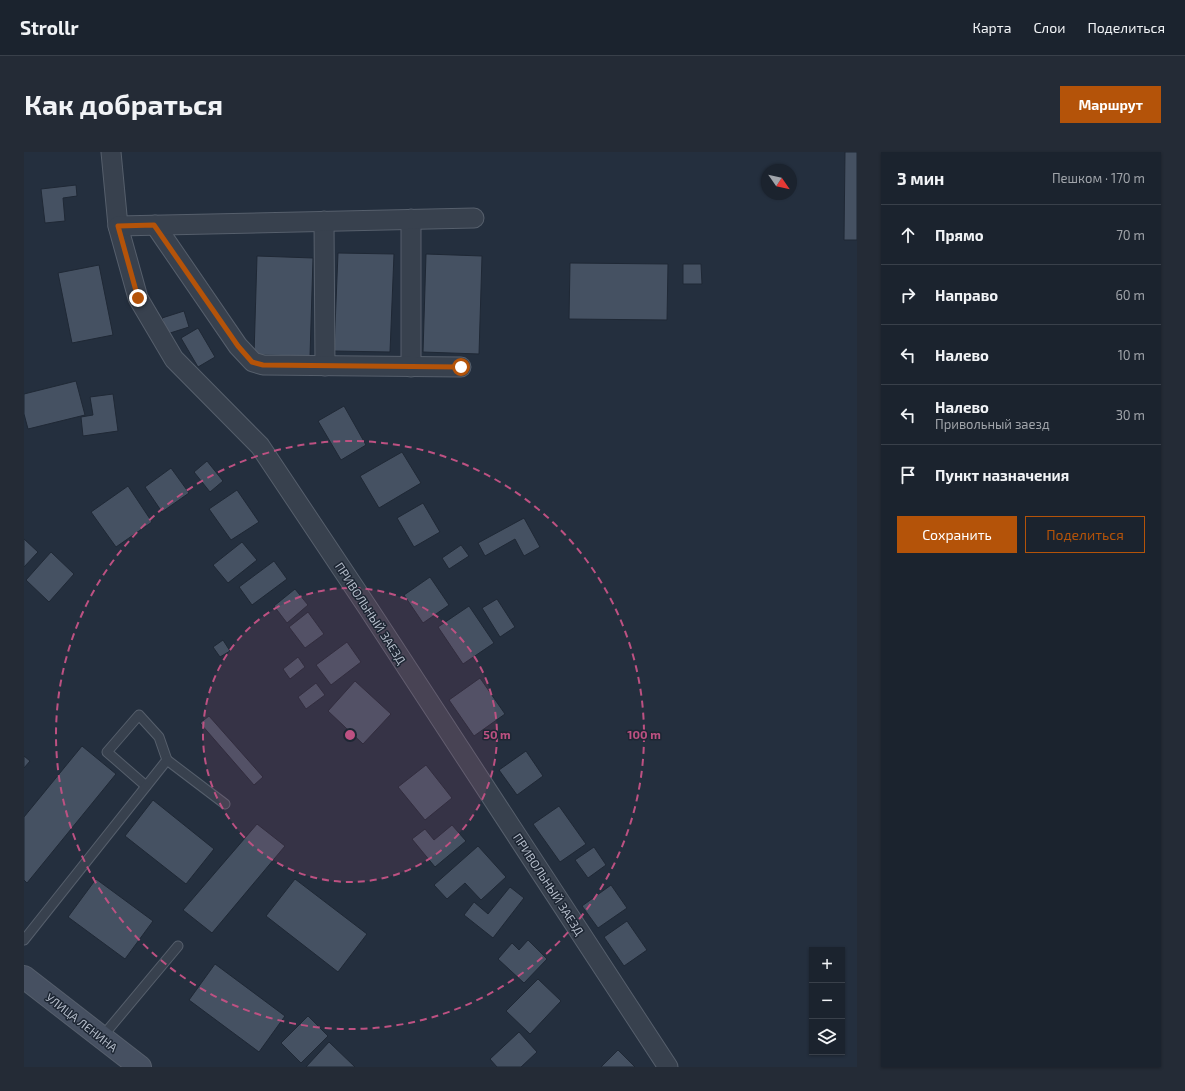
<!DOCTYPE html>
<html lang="ru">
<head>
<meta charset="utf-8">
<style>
  :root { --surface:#1b232e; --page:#242b36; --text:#f1f3f6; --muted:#a0a4aa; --line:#39404a; --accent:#b45309 }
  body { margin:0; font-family:"Exo 2",sans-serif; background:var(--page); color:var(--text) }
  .controls { position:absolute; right:12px; bottom:12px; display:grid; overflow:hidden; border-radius:0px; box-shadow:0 1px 3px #0004 }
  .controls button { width:36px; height:36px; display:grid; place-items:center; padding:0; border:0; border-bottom:1px solid var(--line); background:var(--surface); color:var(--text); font:20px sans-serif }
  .compass { position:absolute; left:737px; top:12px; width:36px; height:36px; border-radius:50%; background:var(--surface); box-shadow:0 1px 3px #0004; rotate:124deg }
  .stop { position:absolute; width:12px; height:12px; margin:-9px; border:3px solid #b45309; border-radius:50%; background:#fff }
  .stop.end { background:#b45309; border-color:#fff; box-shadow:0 1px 4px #0008 }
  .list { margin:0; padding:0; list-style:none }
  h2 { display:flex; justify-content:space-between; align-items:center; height:52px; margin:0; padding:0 16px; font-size:17px }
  h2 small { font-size:13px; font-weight:400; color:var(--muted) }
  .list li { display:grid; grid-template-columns:26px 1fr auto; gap:12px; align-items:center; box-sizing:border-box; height:60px; padding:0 16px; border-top:1px solid var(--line) }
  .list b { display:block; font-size:15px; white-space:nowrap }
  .list p { margin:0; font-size:13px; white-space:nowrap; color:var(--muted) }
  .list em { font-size:13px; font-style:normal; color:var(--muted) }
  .actions { display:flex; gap:8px; padding:12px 16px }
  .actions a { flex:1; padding:9px 0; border:1px solid var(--accent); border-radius:0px; text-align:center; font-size:14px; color:var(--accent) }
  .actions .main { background:var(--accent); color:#fff }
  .icon { flex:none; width:22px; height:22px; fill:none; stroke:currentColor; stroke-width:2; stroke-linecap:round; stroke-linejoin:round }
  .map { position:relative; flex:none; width:833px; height:915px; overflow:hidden; border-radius:0px }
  header { display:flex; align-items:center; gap:24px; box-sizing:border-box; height:56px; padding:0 20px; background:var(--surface); border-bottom:1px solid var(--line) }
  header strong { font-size:19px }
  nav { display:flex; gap:22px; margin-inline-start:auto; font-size:14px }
  .intro { display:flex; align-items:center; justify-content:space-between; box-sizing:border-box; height:96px; padding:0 24px }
  h1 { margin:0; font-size:28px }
  .button { padding:10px 18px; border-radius:0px; background:var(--accent); color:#fff; font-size:14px; font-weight:700 }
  main { display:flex; gap:24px; padding:0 24px }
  aside { flex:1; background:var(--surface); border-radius:0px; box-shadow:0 1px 3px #0004 }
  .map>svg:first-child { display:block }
</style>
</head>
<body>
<header>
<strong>Strollr</strong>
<nav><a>Карта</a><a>Слои</a><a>Поделиться</a></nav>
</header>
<div class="intro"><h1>Как добраться</h1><a class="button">Маршрут</a></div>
<main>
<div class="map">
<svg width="833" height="915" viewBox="0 0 833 915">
  <rect width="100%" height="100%" fill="#242f3e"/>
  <g fill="#455162" stroke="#1f2835">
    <path d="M 821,0 L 833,0 L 833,88 L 820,88 Z"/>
    <path d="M 52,33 L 53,44 L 39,46 L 41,69 L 21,71 L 17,37 Z"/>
    <path d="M 314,101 L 370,102 L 366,200 L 310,199 Z"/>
    <path d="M 402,102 L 458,104 L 455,202 L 399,200 Z"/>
    <path d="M 233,104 L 289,106 L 286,204 L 230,203 Z"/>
    <path d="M 546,111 L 644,112 L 643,168 L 545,167 Z"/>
    <path d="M 659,112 L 677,112 L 678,132 L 659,132 Z"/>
    <path d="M 75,113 L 89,183 L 48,191 L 34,121 Z"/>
    <path d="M 160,159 L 165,175 L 143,182 L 138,166 Z"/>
    <path d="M 174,176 L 191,205 L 174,215 L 157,186 Z"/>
    <path d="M 52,229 L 61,263 L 4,277 L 0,262 L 0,242 Z"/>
    <path d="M 89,242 L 94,279 L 59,284 L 57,265 L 69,263 L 66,245 Z"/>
    <path d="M 320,254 L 342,293 L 317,308 L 294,269 Z"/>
    <path d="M 378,300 L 397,331 L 355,356 L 336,324 Z"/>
    <path d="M 183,309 L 199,329 L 186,340 L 170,320 Z"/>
    <path d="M 147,316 L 165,341 L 138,360 L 121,335 Z"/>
    <path d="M 104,334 L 128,370 L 92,395 L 67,360 Z"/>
    <path d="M 213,338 L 235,370 L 207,388 L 185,357 Z"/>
    <path d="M 399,351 L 416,380 L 390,395 L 373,366 Z"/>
    <path d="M 500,366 L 516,395 L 500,404 L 491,387 L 461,404 L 454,391 Z"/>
    <path d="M 0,387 L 14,400 L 0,415 Z"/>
    <path d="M 218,390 L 233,408 L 204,431 L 189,413 Z"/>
    <path d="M 437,393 L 445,404 L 425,417 L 418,406 Z"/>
    <path d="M 27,400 L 50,422 L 25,450 L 2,428 Z"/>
    <path d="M 250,409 L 263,427 L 228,453 L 215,435 Z"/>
    <path d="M 406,425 L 425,453 L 399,471 L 380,443 Z"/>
    <path d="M 271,437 L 284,453 L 263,471 L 250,454 Z"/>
    <path d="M 473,447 L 491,475 L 476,485 L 458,456 Z"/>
    <path d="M 445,454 L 470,491 L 439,512 L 414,475 Z"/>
    <path d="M 284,460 L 300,482 L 281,496 L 265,475 Z"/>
    <path d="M 199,488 L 206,499 L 196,505 L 189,495 Z"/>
    <path d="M 323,490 L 337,510 L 307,533 L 292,513 Z"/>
    <path d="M 274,505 L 281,515 L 266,527 L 259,517 Z"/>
    <path d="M 456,526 L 481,562 L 450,584 L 425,548 Z"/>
    <path d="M 331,529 L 367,562 L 339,592 L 304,559 Z"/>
    <path d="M 292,531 L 301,543 L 282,557 L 274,545 Z"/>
    <path d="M 185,564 L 239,625 L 230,633 L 176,571 Z"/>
    <path d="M 58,594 L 92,622 L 3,731 L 0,728 L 0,665 Z"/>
    <path d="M 502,599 L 519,624 L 493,643 L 475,618 Z"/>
    <path d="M 0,604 L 6,609 L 0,616 Z"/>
    <path d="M 402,613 L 428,646 L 401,668 L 374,635 Z"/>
    <path d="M 129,648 L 190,697 L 162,732 L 101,684 Z"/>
    <path d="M 535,654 L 562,692 L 536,710 L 509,672 Z"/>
    <path d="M 233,672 L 261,694 L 188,781 L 159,758 Z"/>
    <path d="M 428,673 L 442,689 L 411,715 L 388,687 L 401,677 L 410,688 Z"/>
    <path d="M 454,694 L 482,725 L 457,748 L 441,731 L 423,747 L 410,733 Z"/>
    <path d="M 570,695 L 582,713 L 564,726 L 551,708 Z"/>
    <path d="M 72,727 L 129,769 L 101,807 L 44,765 Z"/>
    <path d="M 271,727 L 343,782 L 314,820 L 242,764 Z"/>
    <path d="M 587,733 L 603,756 L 574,776 L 558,754 Z"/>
    <path d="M 486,735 L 500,746 L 469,786 L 440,763 L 450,750 L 464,762 Z"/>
    <path d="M 603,769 L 623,798 L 600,814 L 580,785 Z"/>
    <path d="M 504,788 L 523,807 L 500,831 L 474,807 L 488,791 L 495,798 Z"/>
    <path d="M 191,812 L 261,864 L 235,900 L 165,848 Z"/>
    <path d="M 514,827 L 537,849 L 506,882 L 482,859 Z"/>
    <path d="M 284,864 L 304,884 L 277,911 L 257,891 Z"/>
    <path d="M 495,880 L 513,900 L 497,915 L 473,915 L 466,907 Z"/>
    <path d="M 305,890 L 331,915 L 282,915 Z"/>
    <path d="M 594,898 L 611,915 L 577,915 Z"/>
  </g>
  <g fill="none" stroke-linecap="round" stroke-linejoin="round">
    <defs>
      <g id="lane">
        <path d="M 122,634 L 83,600 L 115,563 L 135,585 L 143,608"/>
        <path d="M 0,788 L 143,608 L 201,652"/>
        <path d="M 78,885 L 154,794"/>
      </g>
      <g id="street">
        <path d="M 87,0 L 94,74 L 114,146 L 150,207 L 236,294 L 344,456 L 644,915"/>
        <path d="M 387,67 L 387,215"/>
        <path d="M 300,69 L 301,214"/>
        <path d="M 131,73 L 214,194 L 229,210 L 239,213 L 437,215"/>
        <path d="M 94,74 L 450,66"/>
      </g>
      <path id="secondary" d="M 0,825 L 116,915"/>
    </defs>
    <use href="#lane" stroke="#565f6c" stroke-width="11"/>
    <use href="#street" stroke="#565f6c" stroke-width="21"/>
    <use href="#secondary" stroke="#565f6c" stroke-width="24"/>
    <use href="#lane" stroke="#38414e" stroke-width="9"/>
    <use href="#street" stroke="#38414e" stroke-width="19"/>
    <use href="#secondary" stroke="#465061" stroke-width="22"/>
  </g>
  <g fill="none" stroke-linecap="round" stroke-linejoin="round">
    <path stroke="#b45309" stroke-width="5" d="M 114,146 L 94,74 L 130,73 L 214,194 L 228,210 L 239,213 L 437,215"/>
  </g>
  <circle cx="326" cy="583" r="147" fill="#bd5182" fill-opacity=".12"/>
  <g fill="none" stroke="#bd5182" stroke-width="2" stroke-dasharray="7 5">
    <circle cx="326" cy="583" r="147"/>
    <circle cx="326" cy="583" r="294"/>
  </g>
  <g text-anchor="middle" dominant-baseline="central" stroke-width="3" stroke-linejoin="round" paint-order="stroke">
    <g font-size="12" fill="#b4bcc9" stroke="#1d2633">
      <text transform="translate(347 461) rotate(57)">ПРИВОЛЬНЫЙ ЗАЕЗД</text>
      <text transform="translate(525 732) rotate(57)">ПРИВОЛЬНЫЙ ЗАЕЗД</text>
      <text transform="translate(58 870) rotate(38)">УЛИЦА ЛЕНИНА</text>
    </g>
  </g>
  <circle cx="326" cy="583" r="6" fill="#bd5182" stroke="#1d2633" stroke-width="2"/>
  <g font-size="12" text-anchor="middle" font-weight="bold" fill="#bd5182" stroke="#1d2633" stroke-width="3" stroke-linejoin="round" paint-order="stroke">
    <text x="473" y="587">50 m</text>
    <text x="620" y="587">100 m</text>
  </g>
</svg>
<div class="controls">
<button>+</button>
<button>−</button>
<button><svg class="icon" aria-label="layers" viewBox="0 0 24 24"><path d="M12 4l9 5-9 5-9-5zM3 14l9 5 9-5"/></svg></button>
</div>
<svg class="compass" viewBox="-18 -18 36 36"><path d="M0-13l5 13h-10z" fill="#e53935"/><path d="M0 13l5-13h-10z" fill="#a0a4aa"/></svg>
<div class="stop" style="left:437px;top:215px"></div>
<div class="stop end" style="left:114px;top:146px"></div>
</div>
<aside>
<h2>3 мин<small>Пешком · 170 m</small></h2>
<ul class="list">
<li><svg class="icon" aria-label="ahead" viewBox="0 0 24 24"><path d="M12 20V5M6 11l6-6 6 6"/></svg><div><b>Прямо</b></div><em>70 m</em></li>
<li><svg class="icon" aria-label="right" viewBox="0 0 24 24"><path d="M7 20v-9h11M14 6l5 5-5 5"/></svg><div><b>Направо</b></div><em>60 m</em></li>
<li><svg class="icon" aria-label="left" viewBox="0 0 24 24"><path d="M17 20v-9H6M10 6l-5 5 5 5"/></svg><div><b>Налево</b></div><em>10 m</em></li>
<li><svg class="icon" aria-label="left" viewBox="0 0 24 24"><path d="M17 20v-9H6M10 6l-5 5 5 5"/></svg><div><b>Налево</b><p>Привольный заезд</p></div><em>30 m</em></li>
<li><svg class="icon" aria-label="arrive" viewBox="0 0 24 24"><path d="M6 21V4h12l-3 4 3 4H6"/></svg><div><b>Пункт назначения</b></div></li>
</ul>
<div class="actions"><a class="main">Сохранить</a><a>Поделиться</a></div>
</aside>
</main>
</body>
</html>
